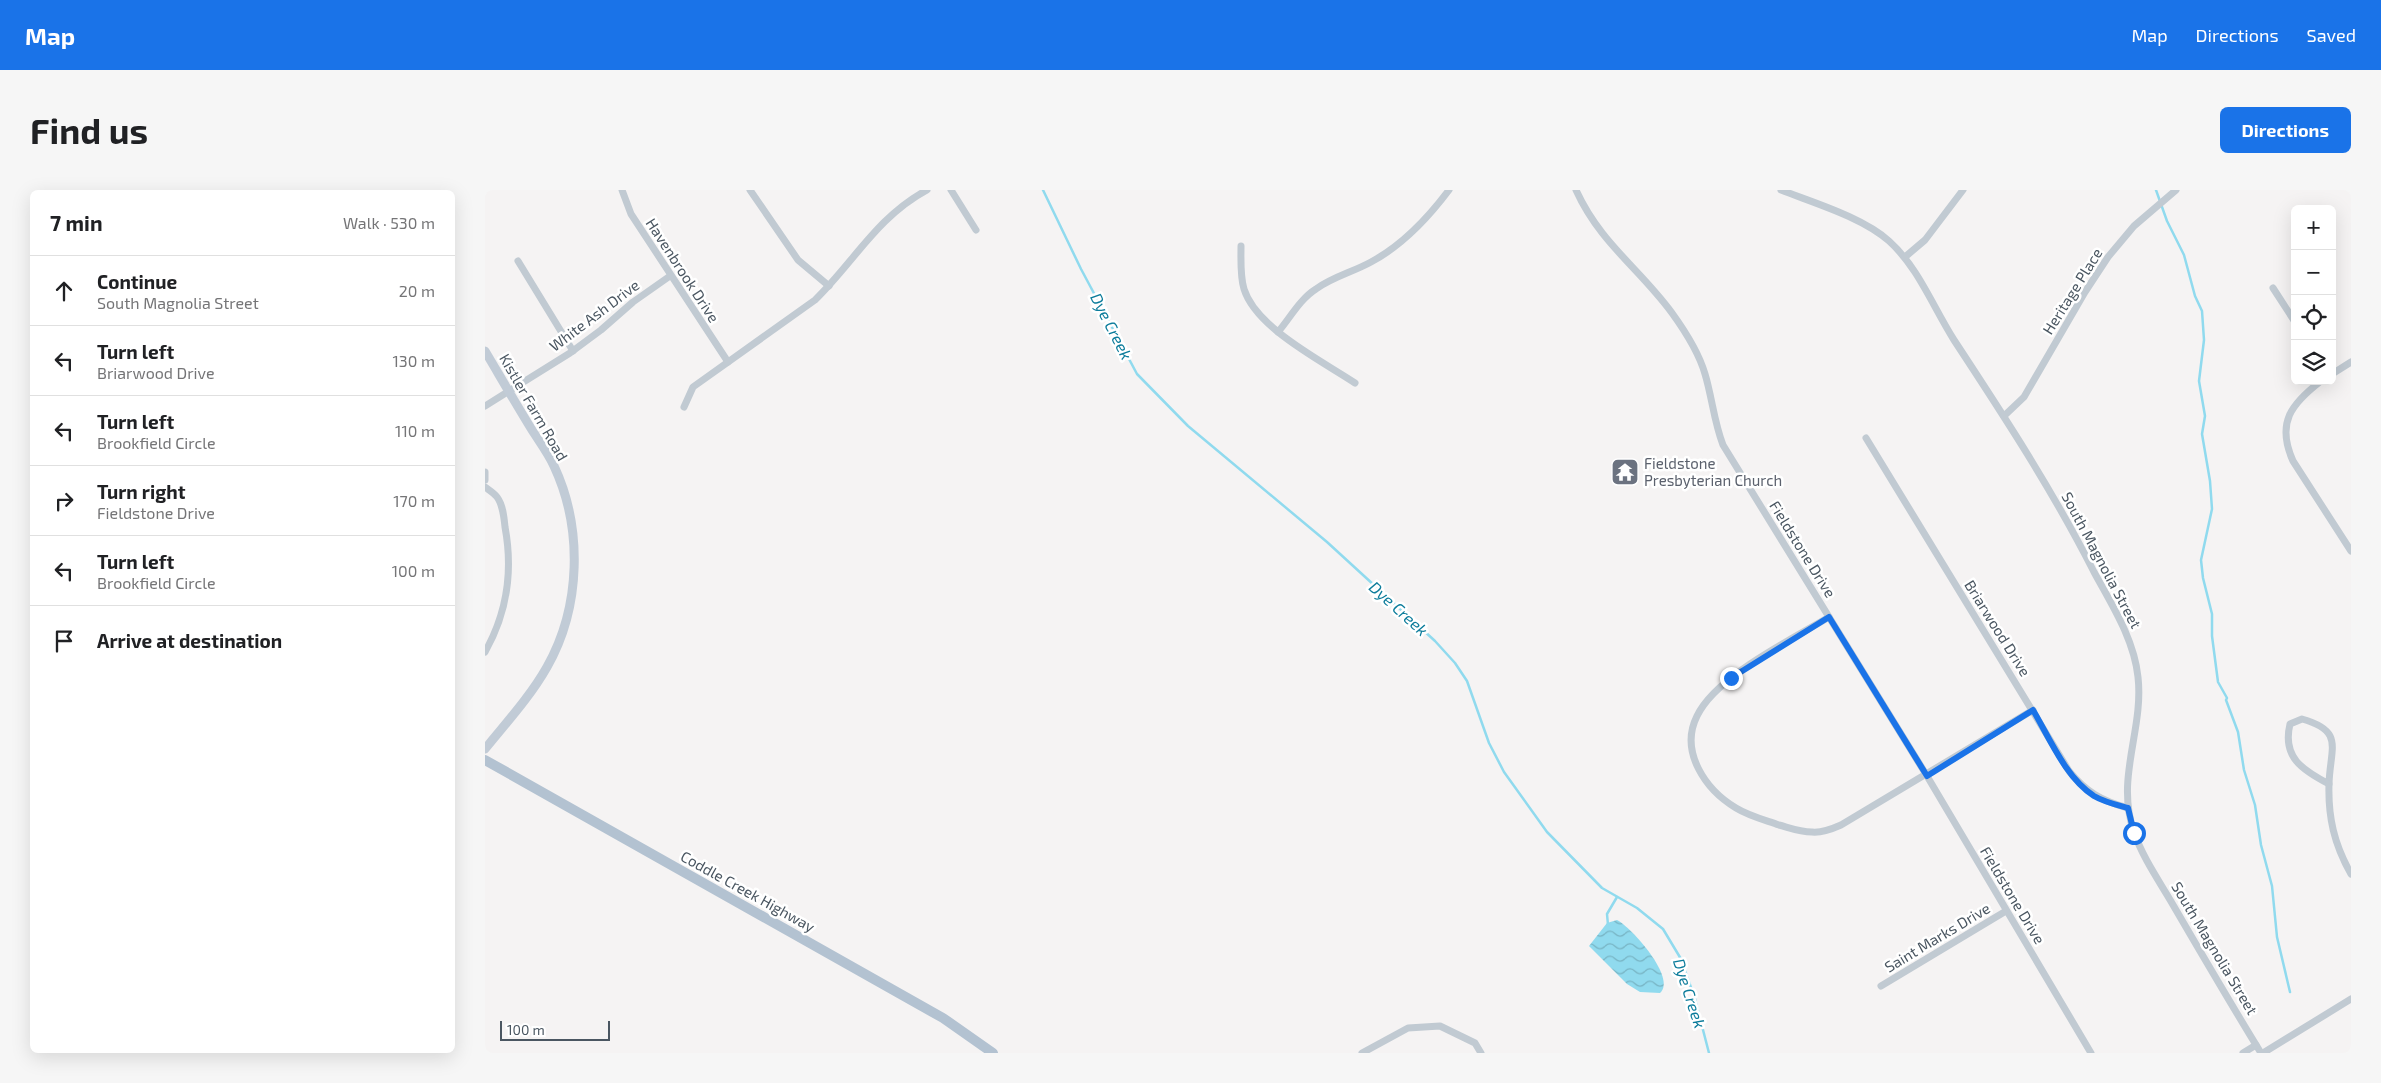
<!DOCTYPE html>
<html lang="en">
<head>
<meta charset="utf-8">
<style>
  :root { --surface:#fff; --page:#f6f6f6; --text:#202124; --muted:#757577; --line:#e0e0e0; --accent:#1a73e8 }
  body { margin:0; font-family:"Exo 2",sans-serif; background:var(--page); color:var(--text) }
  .controls { position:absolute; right:15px; top:15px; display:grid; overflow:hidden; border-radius:8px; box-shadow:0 5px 20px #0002 }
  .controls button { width:45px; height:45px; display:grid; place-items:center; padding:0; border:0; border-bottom:1px solid var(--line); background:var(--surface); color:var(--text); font:25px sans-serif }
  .scale { position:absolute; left:15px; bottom:12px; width:110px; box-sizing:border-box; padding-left:5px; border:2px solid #4a5661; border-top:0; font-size:14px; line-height:18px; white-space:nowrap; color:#4a5661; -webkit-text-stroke:4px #fff; paint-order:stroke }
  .stop { position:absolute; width:15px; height:15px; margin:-11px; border:4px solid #1a73e8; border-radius:50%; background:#fff }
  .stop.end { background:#1a73e8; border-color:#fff; box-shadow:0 1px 5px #0008 }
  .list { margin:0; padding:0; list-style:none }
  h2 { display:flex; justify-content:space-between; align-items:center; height:65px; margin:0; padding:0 20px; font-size:21px }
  h2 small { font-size:16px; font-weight:400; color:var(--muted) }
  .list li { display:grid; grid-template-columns:32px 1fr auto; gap:15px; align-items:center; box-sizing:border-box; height:70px; padding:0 20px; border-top:1px solid var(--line) }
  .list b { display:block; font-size:19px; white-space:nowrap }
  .list p { margin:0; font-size:16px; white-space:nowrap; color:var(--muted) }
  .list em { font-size:16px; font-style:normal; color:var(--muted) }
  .icon { flex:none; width:28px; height:28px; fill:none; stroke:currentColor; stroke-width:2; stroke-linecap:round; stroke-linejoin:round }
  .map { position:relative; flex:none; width:1866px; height:863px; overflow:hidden; border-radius:8px }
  header { display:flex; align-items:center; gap:30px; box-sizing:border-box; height:70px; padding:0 25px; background:var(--accent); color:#fff }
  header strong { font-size:24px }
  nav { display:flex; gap:28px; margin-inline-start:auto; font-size:18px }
  .intro { display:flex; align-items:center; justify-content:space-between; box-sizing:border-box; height:120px; padding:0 30px }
  h1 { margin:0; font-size:35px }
  .button { padding:12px 22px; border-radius:8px; background:var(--accent); color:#fff; font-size:18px; font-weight:700 }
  main { display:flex; gap:30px; padding:0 30px }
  aside { flex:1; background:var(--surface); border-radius:8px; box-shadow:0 5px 20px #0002 }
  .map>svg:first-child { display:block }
</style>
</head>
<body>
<header>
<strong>Map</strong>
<nav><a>Map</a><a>Directions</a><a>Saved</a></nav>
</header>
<div class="intro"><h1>Find us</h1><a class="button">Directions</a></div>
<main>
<aside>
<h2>7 min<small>Walk · 530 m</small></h2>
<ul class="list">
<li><svg class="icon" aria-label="ahead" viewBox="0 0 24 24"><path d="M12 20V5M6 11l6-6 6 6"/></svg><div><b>Continue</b><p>South Magnolia Street</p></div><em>20 m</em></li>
<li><svg class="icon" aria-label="left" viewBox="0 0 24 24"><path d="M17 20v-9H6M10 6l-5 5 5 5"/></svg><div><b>Turn left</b><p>Briarwood Drive</p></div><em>130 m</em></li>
<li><svg class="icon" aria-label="left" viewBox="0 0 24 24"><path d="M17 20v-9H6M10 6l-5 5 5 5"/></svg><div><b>Turn left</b><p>Brookfield Circle</p></div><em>110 m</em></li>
<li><svg class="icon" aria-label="right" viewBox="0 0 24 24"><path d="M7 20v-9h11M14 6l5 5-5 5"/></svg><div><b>Turn right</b><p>Fieldstone Drive</p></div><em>170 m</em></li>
<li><svg class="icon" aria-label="left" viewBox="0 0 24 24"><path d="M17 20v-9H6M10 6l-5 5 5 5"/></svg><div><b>Turn left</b><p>Brookfield Circle</p></div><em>100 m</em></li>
<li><svg class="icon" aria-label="arrive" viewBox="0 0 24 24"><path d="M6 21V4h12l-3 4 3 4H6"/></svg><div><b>Arrive at destination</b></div></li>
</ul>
</aside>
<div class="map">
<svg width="1866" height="863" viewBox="0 0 1866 863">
  <defs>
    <pattern id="water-waves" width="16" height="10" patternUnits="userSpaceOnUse" patternTransform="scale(1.25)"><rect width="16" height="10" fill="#90daee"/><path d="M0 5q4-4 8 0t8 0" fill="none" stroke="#78b4c4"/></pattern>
  </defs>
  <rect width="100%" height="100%" fill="#f5f3f3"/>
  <path fill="url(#water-waves)" d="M 1132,730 C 1146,737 1192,788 1175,803 L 1155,802 L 1142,794 L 1104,756 L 1122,733 Z"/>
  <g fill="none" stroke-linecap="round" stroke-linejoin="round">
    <g stroke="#90daee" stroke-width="2.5">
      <path d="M 558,0 L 596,79 L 652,184 L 703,236 L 842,352 L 950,451 L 970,473 L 982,491 L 1004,553 L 1019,582 L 1062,642 L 1117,698 L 1152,718 L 1178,739 L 1196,769 L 1210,809 L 1224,863"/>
      <path d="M 1671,0 L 1682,31 L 1699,65 L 1710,106 L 1717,121 L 1719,150 L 1714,191 L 1720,226 L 1717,244 L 1725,291 L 1727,319 L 1716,370 L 1718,388 L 1727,424 L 1727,446 L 1733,492 L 1742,508 L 1741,510 L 1753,542 L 1759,580 L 1770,615 L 1776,655 L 1787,696 L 1792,747 L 1805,802"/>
      <path d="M 1123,735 L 1122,724 L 1132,707"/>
    </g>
    <g stroke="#c1cad2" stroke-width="7">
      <path d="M 137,0 L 146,24 L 243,172"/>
      <path d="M 265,0 L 313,70 L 344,96"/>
      <path d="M 466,0 L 491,40"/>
      <path d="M 1091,0 C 1115,53 1155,79 1187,123 C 1200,141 1214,163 1220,184 C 1227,207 1229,232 1238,255 L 1442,586 L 1606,863"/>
      <path d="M 1296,0 C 1329,13 1377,27 1404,51 C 1433,77 1448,117 1469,150 C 1519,226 1568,301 1609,382 C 1627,415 1649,449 1653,487 C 1659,540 1630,588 1649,642 C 1658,669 1677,695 1691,720 C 1719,768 1747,816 1776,863"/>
      <path d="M 756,56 C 756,69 755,86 759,99 C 771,138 837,171 870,193"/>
      <path d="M 1420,67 L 1440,50 L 1478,0"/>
      <path d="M 33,71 L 88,161"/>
      <path d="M 1788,98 L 1810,132"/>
      <path d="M 793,142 C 805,128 815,109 831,99 C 847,87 868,82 886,72 C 918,55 943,28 964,0"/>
      <path d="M 1847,184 L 1866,172"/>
      <path d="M 1836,191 C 1806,214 1791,233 1808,271 L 1866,361"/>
      <path d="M 0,216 L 85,163 L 116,140 L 148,112 L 185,86"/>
      <path d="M 199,217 L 208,197 L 330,110 C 369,72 392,27 442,0"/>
      <path d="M 1519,226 L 1539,207 L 1600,102 L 1623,67 L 1649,36 L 1691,0"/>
      <path d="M 1381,248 L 1584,581 C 1601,602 1617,611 1643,618"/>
      <path d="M 0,282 L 0,290"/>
      <path d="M 0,297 C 4,300 9,303 12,307 C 18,315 19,327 20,337 C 28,380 22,423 0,462"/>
      <path d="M 1344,427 C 1306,450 1231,486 1212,526 C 1194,562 1221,600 1251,618 C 1264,626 1280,630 1294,635 C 1305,638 1315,642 1327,642 C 1337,643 1347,639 1356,635 L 1548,520"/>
      <path d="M 1817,529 C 1860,541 1845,558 1844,594 C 1817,580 1797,567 1805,534 Z"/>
      <path d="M 1844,594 C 1843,627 1849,654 1866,684"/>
      <path d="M 1396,796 L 1521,721"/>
      <path d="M 877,863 L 923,838 L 955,836 L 990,853 L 996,863"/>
      <path d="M 1758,863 L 1771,855"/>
      <path d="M 1778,863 L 1866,809"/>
    </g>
    <path stroke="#c1cbd6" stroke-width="9" d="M 0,161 C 16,188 31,214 47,240 C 54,251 63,263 69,276 C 98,338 96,417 62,477 C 45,507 21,533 0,559"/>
    <path stroke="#b3c2d1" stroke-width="10" d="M 0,570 L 458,828 L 508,863"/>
  </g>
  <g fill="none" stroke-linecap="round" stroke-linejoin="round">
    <path stroke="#1a73e8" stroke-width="6" d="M 1246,488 L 1344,427 L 1442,586 L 1548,520 C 1565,549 1581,588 1609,606 C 1619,612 1632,615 1643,618 L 1649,643"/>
  </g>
  <defs>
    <symbol id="temple-square" viewBox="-11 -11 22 22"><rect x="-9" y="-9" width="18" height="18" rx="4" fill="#6b7280" stroke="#fff"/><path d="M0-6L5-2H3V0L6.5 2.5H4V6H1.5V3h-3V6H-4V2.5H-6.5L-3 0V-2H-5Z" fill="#fff"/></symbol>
  </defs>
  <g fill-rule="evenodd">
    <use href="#temple-square" x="1124" y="266" width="32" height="32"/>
  </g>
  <g text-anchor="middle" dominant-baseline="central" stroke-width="5" stroke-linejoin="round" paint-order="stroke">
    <g font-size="15" fill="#4a5661" stroke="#fff">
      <text transform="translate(198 80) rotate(57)">Havenbrook Drive</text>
      <text transform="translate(1587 101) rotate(-58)">Heritage Place</text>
      <text transform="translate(109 125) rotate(-37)">White Ash Drive</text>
      <text transform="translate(49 217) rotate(60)">Kistler Farm Road</text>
      <text transform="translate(1318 359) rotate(58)">Fieldstone Drive</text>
      <text transform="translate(1617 370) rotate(62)">South Magnolia Street</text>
      <text transform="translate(1513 438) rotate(58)">Briarwood Drive</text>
      <text transform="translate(263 701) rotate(29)">Coddle Creek Highway</text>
      <text transform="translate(1528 705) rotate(59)">Fieldstone Drive</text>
      <text transform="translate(1452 747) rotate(-31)">Saint Marks Drive</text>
      <text transform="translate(1730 758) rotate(59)">South Magnolia Street</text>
    </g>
    <g font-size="15" fill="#5b616d" stroke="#fff" text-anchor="start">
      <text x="1159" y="273">Fieldstone<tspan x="1159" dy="17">Presbyterian Church</tspan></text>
    </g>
    <g font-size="16" font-style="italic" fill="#0c7c9b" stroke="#fff">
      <text transform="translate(627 136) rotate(63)">Dye Creek</text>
      <text transform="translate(914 418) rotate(42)">Dye Creek</text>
      <text transform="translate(1205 803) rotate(72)">Dye Creek</text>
    </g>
  </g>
</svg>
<div class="controls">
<button>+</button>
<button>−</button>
<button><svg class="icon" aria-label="locate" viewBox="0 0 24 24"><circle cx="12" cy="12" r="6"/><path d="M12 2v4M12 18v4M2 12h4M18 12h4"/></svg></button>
<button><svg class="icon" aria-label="layers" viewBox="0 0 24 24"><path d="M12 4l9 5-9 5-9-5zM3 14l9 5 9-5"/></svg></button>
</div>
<div class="scale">100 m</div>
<div class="stop" style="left:1649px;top:643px"></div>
<div class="stop end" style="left:1246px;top:488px"></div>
</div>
</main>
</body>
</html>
